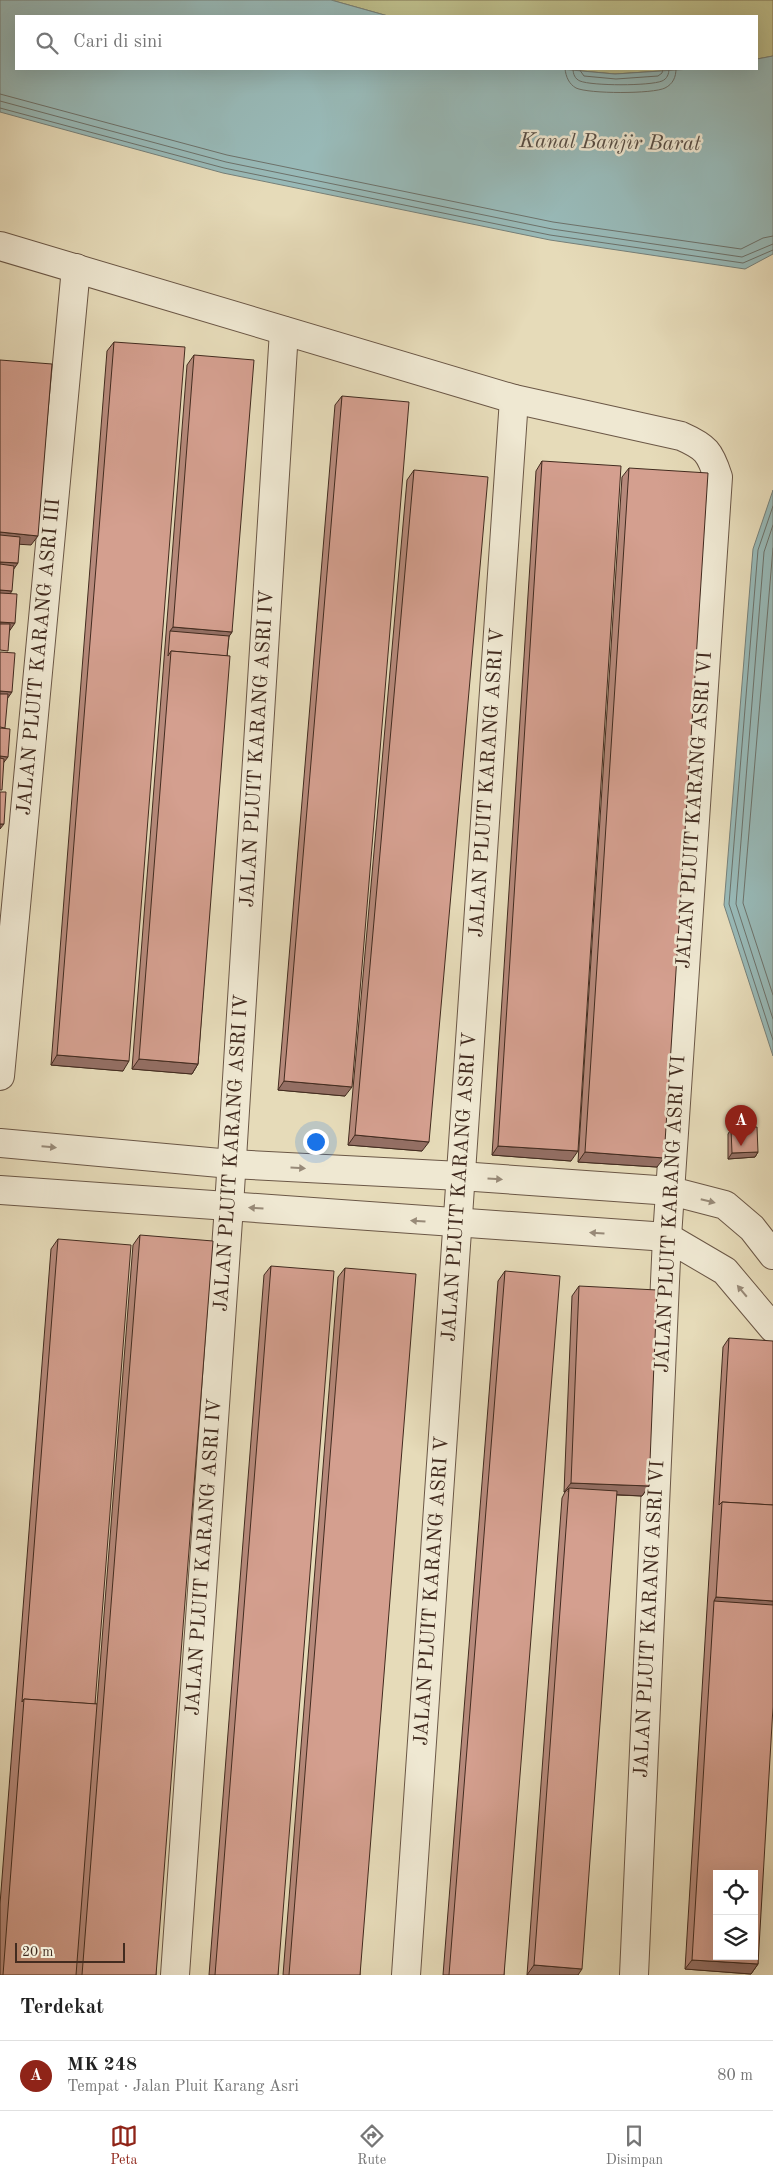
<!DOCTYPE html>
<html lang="id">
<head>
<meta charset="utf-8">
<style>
  :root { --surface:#fff; --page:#f6f6f6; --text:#222; --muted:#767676; --line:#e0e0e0; --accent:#8f2418 }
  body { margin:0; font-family:"Old Standard TT",serif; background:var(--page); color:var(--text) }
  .controls { position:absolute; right:15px; bottom:15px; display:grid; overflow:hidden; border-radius:0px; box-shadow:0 5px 20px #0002 }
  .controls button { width:45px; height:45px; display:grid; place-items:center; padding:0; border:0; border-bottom:1px solid var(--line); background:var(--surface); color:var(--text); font:25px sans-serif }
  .scale { position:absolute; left:15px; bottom:12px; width:110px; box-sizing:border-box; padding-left:5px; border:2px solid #422b1f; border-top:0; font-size:14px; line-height:18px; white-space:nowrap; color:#422b1f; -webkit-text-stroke:4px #efe8d2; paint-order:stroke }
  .you { position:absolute; left:315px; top:1141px; width:18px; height:18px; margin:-12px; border:4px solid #fff; border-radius:50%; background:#1a73e8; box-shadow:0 0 0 8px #1a73e833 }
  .badge { display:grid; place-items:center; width:32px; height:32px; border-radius:50%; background:var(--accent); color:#fff; font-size:16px; font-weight:700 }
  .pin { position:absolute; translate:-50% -41px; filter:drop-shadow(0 1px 2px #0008) }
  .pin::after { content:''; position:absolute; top:26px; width:18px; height:15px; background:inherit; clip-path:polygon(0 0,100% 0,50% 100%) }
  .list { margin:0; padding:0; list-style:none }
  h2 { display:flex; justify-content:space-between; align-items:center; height:65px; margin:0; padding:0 20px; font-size:21px }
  h2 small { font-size:16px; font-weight:400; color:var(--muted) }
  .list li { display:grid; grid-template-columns:32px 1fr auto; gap:15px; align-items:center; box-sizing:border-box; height:70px; padding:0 20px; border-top:1px solid var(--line) }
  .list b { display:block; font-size:19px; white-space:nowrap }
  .list p { margin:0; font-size:16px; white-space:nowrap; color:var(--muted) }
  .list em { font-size:16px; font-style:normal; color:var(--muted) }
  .icon { flex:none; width:28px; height:28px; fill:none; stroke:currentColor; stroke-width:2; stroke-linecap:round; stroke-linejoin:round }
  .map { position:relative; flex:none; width:773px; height:1975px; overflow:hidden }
  .search { position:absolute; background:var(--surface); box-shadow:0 5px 20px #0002; left:15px; right:15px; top:15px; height:55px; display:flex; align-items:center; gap:12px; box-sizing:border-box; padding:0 18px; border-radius:0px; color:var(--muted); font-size:19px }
  .sheet { height:135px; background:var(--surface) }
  nav { display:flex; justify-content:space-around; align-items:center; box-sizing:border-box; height:70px; border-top:1px solid var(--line); background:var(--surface); font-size:14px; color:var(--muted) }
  nav a { display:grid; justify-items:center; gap:2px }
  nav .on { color:var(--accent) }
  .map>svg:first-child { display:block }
</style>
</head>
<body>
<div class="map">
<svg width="773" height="1975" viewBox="0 0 773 1975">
  <rect width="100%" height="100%" fill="#e6dbb9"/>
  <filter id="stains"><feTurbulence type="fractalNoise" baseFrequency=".004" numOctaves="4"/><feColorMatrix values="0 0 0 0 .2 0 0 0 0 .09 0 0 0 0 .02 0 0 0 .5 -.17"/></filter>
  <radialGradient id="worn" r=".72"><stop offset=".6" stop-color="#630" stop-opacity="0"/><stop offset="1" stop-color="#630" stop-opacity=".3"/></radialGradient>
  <g fill="#bdbd8a" stroke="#807454">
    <path d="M 331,0 L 773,0 L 773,56 L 757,59 L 757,16 L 388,16 Z"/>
    <path d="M 560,69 L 691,69 L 615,74 Z"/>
  </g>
  <g fill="#98b9b7" stroke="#76807a">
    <path d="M 0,0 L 331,0 L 388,16 L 16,16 L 16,69 L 560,69 L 615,74 L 691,69 L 757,69 L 757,59 L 773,56 L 773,254 L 745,269 L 550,240 L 223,173 L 0,112 Z"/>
    <path d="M 773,490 L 773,1056 L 724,905 L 753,549 Z"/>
  </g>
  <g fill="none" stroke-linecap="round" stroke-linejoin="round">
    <g stroke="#6d726b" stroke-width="1">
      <path d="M 565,69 C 566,77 569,84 576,88 C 589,94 653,94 665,88 C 673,84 676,77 676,69"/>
      <path d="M 573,69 C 573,74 575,79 580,81 C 592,86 650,86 662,81 C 667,79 669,74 669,69"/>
      <path d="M 579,69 L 584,76 L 616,79 L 658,76 L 662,73 L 663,69"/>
      <path d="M 0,94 L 227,155 L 553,222 L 741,249 L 763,238 L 773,236"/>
      <path d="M 0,101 L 226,162 L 552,229 L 742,257 L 773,244"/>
      <path d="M 0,108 L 224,168 L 550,235 L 743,263 L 773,250"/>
      <path d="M 773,506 L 758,550 L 729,904 L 773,1040"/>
      <path d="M 773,525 L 764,552 L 736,904 L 773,1019"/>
      <path d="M 773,548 L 743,903 L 773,995"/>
    </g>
    <defs>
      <g id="minor">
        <path d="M 0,246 L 514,399 L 681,436 C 706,447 710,452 718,477 L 667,1237 L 634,1975"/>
        <path id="s1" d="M 0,1076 L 76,268"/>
        <path d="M 0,1143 L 231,1164 L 460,1176 L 671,1191 L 725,1205 L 752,1228 L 773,1255"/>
        <path d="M 0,1190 L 667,1237 L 725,1271 L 773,1328"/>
        <path id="s2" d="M 175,1975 L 229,1206 L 284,331"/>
        <path id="s3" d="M 406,1975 L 514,399"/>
      </g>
    </defs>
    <use href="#minor" stroke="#6b5746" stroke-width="30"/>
    <use href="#minor" stroke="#efe8d2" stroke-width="28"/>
  </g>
  <g fill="#b6897b" stroke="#422b1f">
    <path d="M 114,342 L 123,1071 L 51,1065 L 107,351 Z"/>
    <path d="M 194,355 L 232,632 L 229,636 L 227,656 L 198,1064 L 192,1074 L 132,1069 L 187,365 Z"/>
    <path d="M 342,396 L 345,1096 L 278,1090 L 335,405 Z"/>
    <path d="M 542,461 L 571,1161 L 492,1155 L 536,471 Z"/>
    <path d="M 629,468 L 657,1167 L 578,1162 L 622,477 Z"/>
    <path d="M 414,470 L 422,1151 L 348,1145 L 407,480 Z"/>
    <path d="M 731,1129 L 758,1152 L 755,1157 L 728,1159 L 728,1134 Z"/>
    <path d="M 140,1235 L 156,1975 L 0,1975 L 0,1904 L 51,1249 L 58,1239 L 95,1704 L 97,1704 L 133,1245 Z"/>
    <path d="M 271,1266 L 278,1975 L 209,1975 L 264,1275 Z"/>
    <path d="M 345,1268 L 360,1975 L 283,1975 L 338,1277 Z"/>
    <path d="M 505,1271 L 504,1975 L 443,1975 L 498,1281 Z"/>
    <path d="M 579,1286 L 649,1486 L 642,1496 L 616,1495 L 578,1975 L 527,1975 L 562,1498 L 565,1492 L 564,1492 L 572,1296 Z"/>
    <path d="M 729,1338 L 758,1964 L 751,1974 L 685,1969 L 723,1347 Z"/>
  </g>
  <g fill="#946f64" stroke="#422b1f">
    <path d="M 0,532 L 38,536 L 31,545 L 0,543 Z"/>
    <path d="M 0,562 L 18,563 L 11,573 L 0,572 Z"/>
    <path d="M 0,590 L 12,591 L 5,601 L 0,600 Z"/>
    <path d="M 0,622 L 15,623 L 8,633 L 0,632 Z"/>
    <path d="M 173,627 L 232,632 L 226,641 L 170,631 Z"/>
    <path d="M 0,691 L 12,692 L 5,702 L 0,701 Z"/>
    <path d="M 0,756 L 8,757 L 1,766 L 0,766 Z"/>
    <path d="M 0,824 L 4,824 L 0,829 Z"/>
    <path d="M 57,1055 L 129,1061 L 123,1071 L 51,1065 Z"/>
    <path d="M 139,1059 L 198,1064 L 192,1074 L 132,1069 Z"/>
    <path d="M 284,1081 L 352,1087 L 345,1096 L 278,1090 Z"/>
    <path d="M 355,1135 L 429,1142 L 422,1151 L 348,1145 Z"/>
    <path d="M 498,1146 L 578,1151 L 571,1161 L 492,1155 Z"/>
    <path d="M 585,1152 L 664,1158 L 657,1167 L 578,1162 Z"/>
    <path d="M 758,1152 L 755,1157 L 728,1159 L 732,1153 Z"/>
    <path d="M 571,1483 L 649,1486 L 642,1496 L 568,1492 L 569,1488 L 565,1492 L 564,1492 Z"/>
    <path d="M 716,1597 L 773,1601 L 773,1614 L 714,1601 Z"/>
    <path d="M 692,1960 L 758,1964 L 751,1974 L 685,1969 Z"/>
    <path d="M 534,1965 L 582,1969 L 578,1975 L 527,1975 Z"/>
  </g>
  <g fill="#d49f8f" stroke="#422b1f" fill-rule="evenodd">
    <path d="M 114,342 L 185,347 L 129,1061 L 57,1055 Z"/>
    <path d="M 194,355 L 254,360 L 232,632 L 173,627 Z"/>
    <path d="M 0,360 L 52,364 L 38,536 L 0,532 Z"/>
    <path d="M 342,396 L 409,402 L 352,1087 L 284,1081 Z"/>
    <path d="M 542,461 L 621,466 L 578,1151 L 498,1146 Z"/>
    <path d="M 629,468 L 708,473 L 664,1158 L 585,1152 Z"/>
    <path d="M 414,470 L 488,477 L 429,1142 L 355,1135 Z"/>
    <path d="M 0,535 L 20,537 L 18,563 L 0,562 Z"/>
    <path d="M 0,564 L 14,566 L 12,591 L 0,590 Z"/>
    <path d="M 0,593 L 17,594 L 15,623 L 0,622 Z"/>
    <path d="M 0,624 L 10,624 L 8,651 L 0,650 Z"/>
    <path d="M 170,631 L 229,636 L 227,656 L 171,651 L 168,656 Z"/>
    <path d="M 171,651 L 230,656 L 198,1064 L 139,1059 Z"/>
    <path d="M 0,652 L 15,653 L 12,692 L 0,691 Z"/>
    <path d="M 0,694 L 8,694 L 5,728 L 0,727 Z"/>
    <path d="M 0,728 L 10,729 L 8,757 L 0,756 Z"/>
    <path d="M 0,758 L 4,759 L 2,790 L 0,790 Z"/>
    <path d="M 0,792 L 6,792 L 4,824 L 0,824 Z"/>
    <path d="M 757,1127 L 758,1152 L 732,1153 L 731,1129 Z"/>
    <path d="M 140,1235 L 213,1241 L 156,1975 L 82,1975 Z"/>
    <path d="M 58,1239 L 131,1245 L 95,1704 L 24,1699 L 22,1702 Z"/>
    <path d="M 271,1266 L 334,1271 L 278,1975 L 215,1975 Z"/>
    <path d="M 345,1268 L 416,1274 L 360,1975 L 289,1975 Z"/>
    <path d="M 505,1271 L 560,1276 L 504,1975 L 449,1975 Z"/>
    <path d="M 579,1286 L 657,1290 L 649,1486 L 571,1483 Z"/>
    <path d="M 729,1338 L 773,1341 L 773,1505 L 722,1502 L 719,1505 Z"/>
    <path d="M 569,1488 L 617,1491 L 582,1969 L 534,1965 Z"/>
    <path d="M 722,1502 L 773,1505 L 773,1601 L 716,1597 Z"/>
    <path d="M 714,1601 L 773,1605 L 773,1707 L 758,1964 L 692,1960 ZM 717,1874 L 754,1874 L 754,1956 L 717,1956 Z"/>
    <path d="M 24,1699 L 97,1704 L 76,1975 L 3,1975 Z"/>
  </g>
  <defs><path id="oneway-solid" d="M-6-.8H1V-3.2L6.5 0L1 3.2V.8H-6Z" transform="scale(1.25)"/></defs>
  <g fill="#988a78">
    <use href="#oneway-solid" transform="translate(49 1147) rotate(5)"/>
    <use href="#oneway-solid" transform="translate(298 1168) rotate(3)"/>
    <use href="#oneway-solid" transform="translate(495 1179) rotate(4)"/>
    <use href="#oneway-solid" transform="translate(708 1201) rotate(14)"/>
    <use href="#oneway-solid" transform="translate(256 1208) rotate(-176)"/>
    <use href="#oneway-solid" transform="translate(418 1221) rotate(-176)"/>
    <use href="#oneway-solid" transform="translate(597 1233) rotate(-176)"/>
    <use href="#oneway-solid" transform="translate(742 1291) rotate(-130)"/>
  </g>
  <g text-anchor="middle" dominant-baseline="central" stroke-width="5" stroke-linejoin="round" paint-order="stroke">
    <g font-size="20" fill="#422b1f" stroke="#efe8d2">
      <text stroke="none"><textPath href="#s1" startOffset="421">JALAN PLUIT KARANG ASRI III</textPath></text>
      <text stroke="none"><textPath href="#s2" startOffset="1229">JALAN PLUIT KARANG ASRI IV</textPath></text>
      <text stroke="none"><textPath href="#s3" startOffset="1195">JALAN PLUIT KARANG ASRI V</textPath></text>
      <text transform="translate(695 810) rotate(-86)">JALAN PLUIT KARANG ASRI VI</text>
      <text stroke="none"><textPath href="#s2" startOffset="824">JALAN PLUIT KARANG ASRI IV</textPath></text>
      <text stroke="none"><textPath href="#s3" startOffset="790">JALAN PLUIT KARANG ASRI V</textPath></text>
      <text transform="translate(671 1214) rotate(-87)">JALAN PLUIT KARANG ASRI VI</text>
      <text stroke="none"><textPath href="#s2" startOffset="419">JALAN PLUIT KARANG ASRI IV</textPath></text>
      <text stroke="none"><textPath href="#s3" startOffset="385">JALAN PLUIT KARANG ASRI V</textPath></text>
      <text transform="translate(650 1619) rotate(-87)">JALAN PLUIT KARANG ASRI VI</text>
    </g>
    <g font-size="21" font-style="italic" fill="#584e45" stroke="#efe8d2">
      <text transform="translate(610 143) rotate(1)">Kanal Banjir Barat</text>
    </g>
  </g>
  <rect width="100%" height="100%" filter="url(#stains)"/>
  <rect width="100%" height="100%" fill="url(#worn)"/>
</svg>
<div class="controls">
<button><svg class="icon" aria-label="locate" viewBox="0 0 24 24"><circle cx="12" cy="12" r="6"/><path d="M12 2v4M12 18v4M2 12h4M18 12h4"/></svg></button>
<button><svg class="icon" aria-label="layers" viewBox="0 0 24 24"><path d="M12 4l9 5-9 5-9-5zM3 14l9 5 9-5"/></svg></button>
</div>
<div class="scale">20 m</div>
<div class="you"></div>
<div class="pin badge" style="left:741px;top:1146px">A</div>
<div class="search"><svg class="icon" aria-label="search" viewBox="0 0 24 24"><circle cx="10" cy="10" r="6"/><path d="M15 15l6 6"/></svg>Cari di sini</div>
</div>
<section class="sheet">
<h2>Terdekat<small></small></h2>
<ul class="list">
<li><span class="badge">A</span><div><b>MK 248</b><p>Tempat · Jalan Pluit Karang Asri</p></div><em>80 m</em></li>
</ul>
</section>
<nav>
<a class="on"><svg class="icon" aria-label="map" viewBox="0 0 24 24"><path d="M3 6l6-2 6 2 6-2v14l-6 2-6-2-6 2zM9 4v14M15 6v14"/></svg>Peta</a>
<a><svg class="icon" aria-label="directions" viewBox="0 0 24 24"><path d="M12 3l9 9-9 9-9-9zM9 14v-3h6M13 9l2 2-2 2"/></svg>Rute</a>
<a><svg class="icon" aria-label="saved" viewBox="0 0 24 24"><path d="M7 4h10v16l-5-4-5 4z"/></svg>Disimpan</a>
</nav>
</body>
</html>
